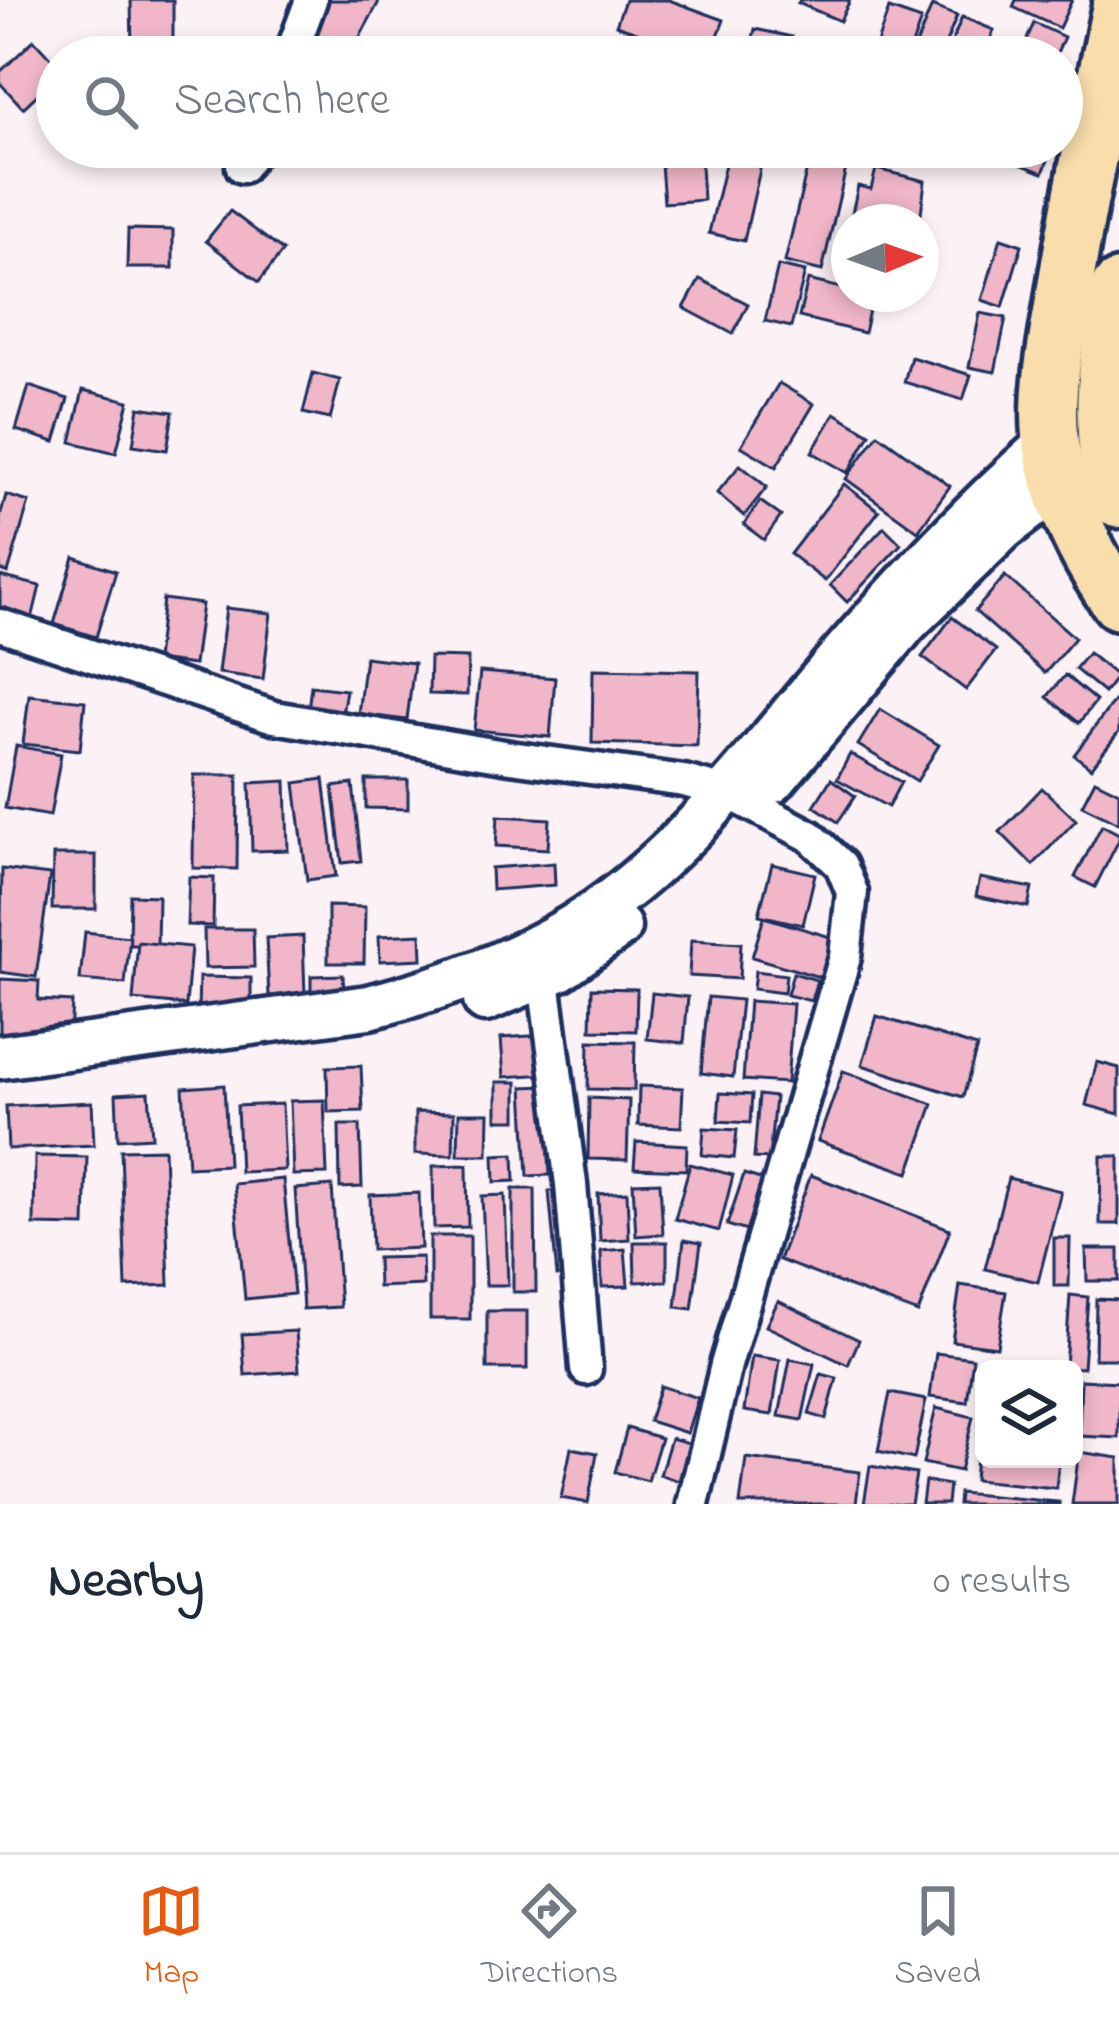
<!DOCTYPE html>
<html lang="en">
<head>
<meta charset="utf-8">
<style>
  :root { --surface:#fff; --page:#f6f6f7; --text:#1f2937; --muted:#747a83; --line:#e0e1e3; --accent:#ea580c }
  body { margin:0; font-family:"Indie Flower",sans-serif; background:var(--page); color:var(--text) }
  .controls { position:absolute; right:36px; bottom:36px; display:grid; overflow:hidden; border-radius:18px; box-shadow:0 6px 18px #0003 }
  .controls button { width:108px; height:108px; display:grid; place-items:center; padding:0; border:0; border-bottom:3px solid var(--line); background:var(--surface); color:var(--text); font:60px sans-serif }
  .compass { position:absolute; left:831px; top:204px; width:108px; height:108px; border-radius:50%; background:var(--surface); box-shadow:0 6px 18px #0003; rotate:88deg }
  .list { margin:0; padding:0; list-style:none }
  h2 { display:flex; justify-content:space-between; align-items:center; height:156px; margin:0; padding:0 48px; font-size:51px }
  h2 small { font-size:39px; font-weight:400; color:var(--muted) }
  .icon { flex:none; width:66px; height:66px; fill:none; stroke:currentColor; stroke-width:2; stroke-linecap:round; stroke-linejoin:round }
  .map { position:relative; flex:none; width:1119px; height:1504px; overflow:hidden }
  .search { position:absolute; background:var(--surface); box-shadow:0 6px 18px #0003; left:36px; right:36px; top:36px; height:132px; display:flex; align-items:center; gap:30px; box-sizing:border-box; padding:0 42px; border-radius:66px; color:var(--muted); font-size:45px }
  .sheet { height:348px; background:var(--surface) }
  nav { display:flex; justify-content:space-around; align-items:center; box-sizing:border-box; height:168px; border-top:3px solid var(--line); background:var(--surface); font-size:33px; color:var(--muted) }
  nav a { display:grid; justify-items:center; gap:6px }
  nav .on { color:var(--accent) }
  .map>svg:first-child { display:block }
</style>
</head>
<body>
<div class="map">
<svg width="1119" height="1504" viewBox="0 0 1119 1504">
  <rect width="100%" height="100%" fill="#fcf1f4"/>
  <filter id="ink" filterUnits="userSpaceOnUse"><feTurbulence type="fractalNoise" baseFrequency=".00833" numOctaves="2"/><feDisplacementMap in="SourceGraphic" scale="24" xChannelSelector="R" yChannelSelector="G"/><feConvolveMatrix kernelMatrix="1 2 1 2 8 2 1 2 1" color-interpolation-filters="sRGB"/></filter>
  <g filter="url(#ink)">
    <g fill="#f1b7c8" stroke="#1b2f5e" stroke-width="3">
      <path d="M 131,0 L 173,0 L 173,48 L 132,48 Z"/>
      <path d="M 327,0 L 380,0 L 350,55 L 309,32 Z"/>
      <path d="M 625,0 L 669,0 L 724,20 L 710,57 L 616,25 Z"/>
      <path d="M 800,0 L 850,0 L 840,21 L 798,3 Z"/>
      <path d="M 1016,0 L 1072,0 L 1059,28 L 1013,7 Z"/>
      <path d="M 932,6 L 957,16 L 940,57 L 911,57 Z"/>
      <path d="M 889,9 L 921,20 L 908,57 L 872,57 Z"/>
      <path d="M 962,17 L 994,30 L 983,57 L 950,47 Z"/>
      <path d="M 1034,23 L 1064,37 L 1055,57 L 1019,57 Z"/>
      <path d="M 755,29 L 792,37 L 788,57 L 749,57 Z"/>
      <path d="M 34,40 L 57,65 L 57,76 L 23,108 L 0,83 L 0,72 Z"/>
      <path d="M 729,147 L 765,147 L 744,241 L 709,233 Z"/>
      <path d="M 812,147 L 851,147 L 822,271 L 785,262 Z"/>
      <path d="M 977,147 L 1053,147 L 1043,173 Z"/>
      <path d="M 700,148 L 703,200 L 664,203 L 660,151 Z"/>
      <path d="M 876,169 L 925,181 L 920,222 L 850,222 L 858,186 L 871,189 Z"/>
      <path d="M 230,211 L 283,251 L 259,282 L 206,241 Z"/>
      <path d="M 128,229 L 173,230 L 173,268 L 127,268 Z"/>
      <path d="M 1001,238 L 1022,245 L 1003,307 L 982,300 Z"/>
      <path d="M 778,266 L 805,272 L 791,327 L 765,321 Z"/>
      <path d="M 700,279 L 748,304 L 733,334 L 684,308 Z"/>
      <path d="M 808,280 L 849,290 L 849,294 L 872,296 L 864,333 L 799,317 Z"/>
      <path d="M 980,313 L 1006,318 L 995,372 L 969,367 Z"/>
      <path d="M 911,357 L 971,375 L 963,400 L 904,382 Z"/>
      <path d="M 313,373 L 340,380 L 330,419 L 303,413 Z"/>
      <path d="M 779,383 L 814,404 L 776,467 L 741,446 Z"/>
      <path d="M 29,386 L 68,399 L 55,442 L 16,430 Z"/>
      <path d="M 83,390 L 129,401 L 116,453 L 71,442 Z"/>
      <path d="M 139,407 L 173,412 L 167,450 L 133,445 Z"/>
      <path d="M 835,413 L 870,434 L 848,473 L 812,452 Z"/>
      <path d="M 878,434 L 950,486 L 918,531 L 846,479 Z"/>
      <path d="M 740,465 L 767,487 L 744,516 L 717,493 Z"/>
      <path d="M 844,484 L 879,511 L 825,581 L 790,554 Z"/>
      <path d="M 6,495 L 29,502 L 8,573 L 0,570 L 0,517 Z"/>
      <path d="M 760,501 L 781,516 L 764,540 L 744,525 Z"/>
      <path d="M 884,527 L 901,544 L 847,602 L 830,585 Z"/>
      <path d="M 74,557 L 116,571 L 96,637 L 54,624 Z"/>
      <path d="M 0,576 L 40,586 L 31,623 L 0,615 Z"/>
      <path d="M 1005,576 L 1075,638 L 1045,673 L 975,611 Z"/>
      <path d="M 163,599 L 202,604 L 194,665 L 156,660 Z"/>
      <path d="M 226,608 L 271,613 L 263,679 L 218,673 Z"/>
      <path d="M 952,617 L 996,650 L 966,690 L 922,657 Z"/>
      <path d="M 1088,653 L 1117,676 L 1104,693 L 1075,669 Z"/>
      <path d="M 365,657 L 414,663 L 407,720 L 358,714 Z"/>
      <path d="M 430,657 L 468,658 L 467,695 L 429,694 Z"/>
      <path d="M 593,669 L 699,671 L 697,746 L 592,743 Z"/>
      <path d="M 480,672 L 555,678 L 550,737 L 474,730 Z"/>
      <path d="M 1065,675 L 1096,701 L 1079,723 L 1047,697 Z"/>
      <path d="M 311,686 L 346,690 L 342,714 L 308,710 Z"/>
      <path d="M 29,695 L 85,701 L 80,750 L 23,744 Z"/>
      <path d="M 1114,701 L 1119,705 L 1119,732 L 1091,768 L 1074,755 Z"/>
      <path d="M 880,709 L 939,745 L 917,781 L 858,745 Z"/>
      <path d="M 16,746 L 61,754 L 50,816 L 5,808 Z"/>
      <path d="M 850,754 L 901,782 L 888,807 L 837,779 Z"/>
      <path d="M 194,775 L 238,775 L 237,869 L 193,868 Z"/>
      <path d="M 324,779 L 336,876 L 307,880 L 295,783 Z"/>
      <path d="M 831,779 L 855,796 L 838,822 L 814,806 Z"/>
      <path d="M 366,780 L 408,780 L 408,809 L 366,808 Z"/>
      <path d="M 1095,780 L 1119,792 L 1119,823 L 1082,805 Z"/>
      <path d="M 286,781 L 288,850 L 252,851 L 250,783 Z"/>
      <path d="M 353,784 L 361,861 L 342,863 L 333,787 Z"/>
      <path d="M 1042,788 L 1076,820 L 1033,865 L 1000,832 Z"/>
      <path d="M 498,816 L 550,819 L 548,849 L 496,846 Z"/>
      <path d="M 1102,825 L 1119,834 L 1119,840 L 1095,887 L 1075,877 Z"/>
      <path d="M 53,855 L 96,855 L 96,909 L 52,909 Z"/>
      <path d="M 554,863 L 555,885 L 492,890 L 491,868 Z"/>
      <path d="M 772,864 L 815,874 L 803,925 L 759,915 Z"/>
      <path d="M 2,869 L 50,875 L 36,977 L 0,972 Z"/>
      <path d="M 189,877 L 214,878 L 213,926 L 187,925 Z"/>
      <path d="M 980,878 L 1032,888 L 1028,907 L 976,896 Z"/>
      <path d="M 130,895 L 158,896 L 157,945 L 129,945 Z"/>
      <path d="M 328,906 L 365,907 L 364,963 L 328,963 Z"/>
      <path d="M 764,917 L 837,939 L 826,979 L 752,957 Z"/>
      <path d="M 204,929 L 253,929 L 254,967 L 205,968 Z"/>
      <path d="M 85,932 L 130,937 L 125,984 L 80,980 Z"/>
      <path d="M 421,934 L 422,959 L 380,961 L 379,936 Z"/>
      <path d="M 303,936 L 305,995 L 269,996 L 266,938 Z"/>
      <path d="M 691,940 L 741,943 L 739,979 L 689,976 Z"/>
      <path d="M 138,942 L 191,947 L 186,1005 L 133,1000 Z"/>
      <path d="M 755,971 L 786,975 L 784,993 L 753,989 Z"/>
      <path d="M 793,973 L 817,980 L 811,1001 L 787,995 Z"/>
      <path d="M 343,975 L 344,993 L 311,994 L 311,976 Z"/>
      <path d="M 199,977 L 251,978 L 251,1012 L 198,1011 Z"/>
      <path d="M 0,979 L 39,981 L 38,1000 L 72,1002 L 70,1036 L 0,1033 Z"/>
      <path d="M 592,988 L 637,989 L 636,1031 L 591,1030 Z"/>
      <path d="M 652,993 L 688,997 L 684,1043 L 647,1039 Z"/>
      <path d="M 708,997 L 741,1000 L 733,1077 L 701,1073 Z"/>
      <path d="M 749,1001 L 793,1004 L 787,1083 L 743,1080 Z"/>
      <path d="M 877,1016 L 977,1047 L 963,1097 L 862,1065 Z"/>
      <path d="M 544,1035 L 547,1074 L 504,1077 L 501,1038 Z"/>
      <path d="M 589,1041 L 635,1042 L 634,1090 L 588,1089 Z"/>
      <path d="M 1097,1062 L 1119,1068 L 1119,1114 L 1086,1105 Z"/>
      <path d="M 361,1066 L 363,1111 L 328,1112 L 327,1067 Z"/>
      <path d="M 843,1071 L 933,1104 L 909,1173 L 818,1141 Z"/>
      <rect x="497" y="1082" width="20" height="38"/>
      <path d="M 224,1085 L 228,1165 L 188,1167 L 183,1088 Z"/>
      <path d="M 545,1086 L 550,1175 L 528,1176 L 523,1087 Z"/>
      <path d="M 639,1086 L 683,1088 L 681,1127 L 638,1125 Z"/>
      <path d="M 149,1092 L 152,1137 L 118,1139 L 116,1094 Z"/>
      <path d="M 720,1093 L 752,1095 L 750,1123 L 718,1121 Z"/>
      <path d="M 759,1095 L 775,1097 L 769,1159 L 754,1158 Z"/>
      <path d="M 589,1098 L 629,1100 L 627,1160 L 588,1159 Z"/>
      <path d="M 324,1100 L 327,1174 L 293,1175 L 290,1101 Z"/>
      <path d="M 92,1102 L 94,1145 L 8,1149 L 6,1106 Z"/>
      <path d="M 282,1104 L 285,1170 L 240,1172 L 237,1106 Z"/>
      <path d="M 415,1112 L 454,1113 L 453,1155 L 415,1154 Z"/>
      <path d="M 459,1113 L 489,1113 L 488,1155 L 458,1155 Z"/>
      <path d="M 339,1125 L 360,1125 L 362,1187 L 340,1188 Z"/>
      <path d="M 704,1128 L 737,1130 L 734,1158 L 702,1155 Z"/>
      <path d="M 636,1142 L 687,1145 L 686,1170 L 634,1168 Z"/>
      <path d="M 164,1149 L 169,1285 L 126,1287 L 121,1150 Z"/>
      <path d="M 514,1154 L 515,1181 L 495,1182 L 494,1155 Z"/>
      <path d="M 35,1156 L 87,1157 L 85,1226 L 34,1225 Z"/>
      <path d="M 1101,1156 L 1119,1156 L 1119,1224 L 1100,1224 Z"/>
      <path d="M 690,1164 L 733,1175 L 719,1231 L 675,1219 Z"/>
      <path d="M 467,1165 L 468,1227 L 434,1228 L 433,1166 Z"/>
      <path d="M 744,1174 L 770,1182 L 753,1233 L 727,1225 Z"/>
      <path d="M 811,1175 L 950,1229 L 918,1313 L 779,1260 Z"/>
      <path d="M 1008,1178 L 1061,1191 L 1038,1282 L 985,1269 Z"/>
      <path d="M 283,1179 L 294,1294 L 245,1299 L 234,1184 Z"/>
      <path d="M 660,1182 L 663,1234 L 636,1236 L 633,1183 Z"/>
      <path d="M 332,1186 L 340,1307 L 303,1309 L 295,1189 Z"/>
      <path d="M 513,1189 L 535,1189 L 536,1292 L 513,1292 Z"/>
      <path d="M 567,1189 L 576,1275 L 557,1276 L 549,1191 Z"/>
      <path d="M 627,1192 L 629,1239 L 600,1241 L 598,1194 Z"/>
      <path d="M 419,1193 L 421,1248 L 372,1250 L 370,1195 Z"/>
      <path d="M 505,1195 L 508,1285 L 486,1285 L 482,1196 Z"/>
      <rect x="430" y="1236" width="40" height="83"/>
      <path d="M 1054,1238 L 1070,1238 L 1069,1286 L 1054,1286 Z"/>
      <path d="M 684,1240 L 701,1243 L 692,1309 L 676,1307 Z"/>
      <path d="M 634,1242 L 667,1242 L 667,1281 L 635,1282 Z"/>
      <path d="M 625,1249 L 628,1286 L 602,1287 L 601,1251 Z"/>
      <path d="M 1086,1249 L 1119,1249 L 1119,1281 L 1087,1281 Z"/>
      <path d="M 422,1257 L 423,1285 L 378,1287 L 377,1258 Z"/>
      <path d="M 960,1285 L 1006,1292 L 997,1347 L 952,1341 Z"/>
      <path d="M 1070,1295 L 1088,1297 L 1083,1368 L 1065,1367 Z"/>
      <path d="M 1096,1299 L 1119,1300 L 1119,1359 L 1095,1359 Z"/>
      <path d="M 778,1301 L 859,1340 L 848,1365 L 766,1326 Z"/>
      <rect x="487" y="1311" width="40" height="58"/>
      <path d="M 296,1331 L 299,1371 L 245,1375 L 242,1334 Z"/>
      <path d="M 936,1353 L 973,1358 L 967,1402 L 930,1397 Z"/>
      <path d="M 752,1356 L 780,1360 L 772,1415 L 744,1411 Z"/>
      <path d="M 790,1359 L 814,1364 L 802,1420 L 779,1416 Z"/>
      <path d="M 821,1374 L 837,1378 L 826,1419 L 809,1414 Z"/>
      <path d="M 1081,1380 L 1119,1382 L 1119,1438 L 1079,1436 Z"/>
      <path d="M 660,1386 L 698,1398 L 687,1433 L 649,1421 Z"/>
      <path d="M 890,1393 L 926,1400 L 914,1459 L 878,1451 Z"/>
      <path d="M 936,1408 L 973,1417 L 960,1471 L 923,1463 Z"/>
      <path d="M 979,1423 L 984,1424 L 984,1459 L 1059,1459 L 1056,1488 L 974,1480 Z"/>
      <path d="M 627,1428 L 661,1438 L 648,1481 L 615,1472 Z"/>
      <path d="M 671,1438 L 689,1443 L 679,1481 L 660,1475 Z"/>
      <path d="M 571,1448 L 597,1453 L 588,1503 L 561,1498 Z"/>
      <path d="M 1079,1452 L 1119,1458 L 1119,1504 L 1072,1504 Z"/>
      <path d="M 746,1458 L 860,1472 L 856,1504 L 740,1504 Z"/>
      <path d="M 870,1466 L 916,1474 L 911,1504 L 864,1504 Z"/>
      <path d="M 925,1481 L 949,1485 L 947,1504 L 922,1504 Z"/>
      <path d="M 959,1493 L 1059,1502 L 1059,1504 L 958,1504 Z"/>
    </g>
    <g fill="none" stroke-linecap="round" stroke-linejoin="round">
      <defs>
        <g id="street">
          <path d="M 290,57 L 311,0"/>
          <path d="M 242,167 L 257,147"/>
          <path d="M 0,625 L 274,717 L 510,757 L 684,781 L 729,793 L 810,836 L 841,865 L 852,892 L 845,957 L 726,1365 L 693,1504"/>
          <path d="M 541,958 L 571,1184 L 586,1369"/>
        </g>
        <g id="secondary">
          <path d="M 773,781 L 906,623 L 1004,528 L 1060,485"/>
          <path d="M 485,1000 L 560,969 L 619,927"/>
          <path d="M 0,1057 L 369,1007 C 448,987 527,959 595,912 C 686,849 747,767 817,684 C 890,598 966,515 1051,441"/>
        </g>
        <g id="highway">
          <path d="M 1119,11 C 1099,109 1077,208 1062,307 C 1055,347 1046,394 1050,435 C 1057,497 1083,551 1119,602"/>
          <path d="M 1119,288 C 1107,358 1093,431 1119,500"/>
        </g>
      </defs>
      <use href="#street" stroke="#1b2f5e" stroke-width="39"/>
      <use href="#secondary" stroke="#1b2f5e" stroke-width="51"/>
      <use href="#highway" stroke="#1b2f5e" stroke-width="63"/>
      <use href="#street" stroke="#fff" stroke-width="30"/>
      <use href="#secondary" stroke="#fff" stroke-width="42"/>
      <use href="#highway" stroke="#f9ddab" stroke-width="54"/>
    </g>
  </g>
</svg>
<div class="controls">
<button><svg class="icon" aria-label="layers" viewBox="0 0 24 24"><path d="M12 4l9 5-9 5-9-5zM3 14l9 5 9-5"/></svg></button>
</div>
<svg class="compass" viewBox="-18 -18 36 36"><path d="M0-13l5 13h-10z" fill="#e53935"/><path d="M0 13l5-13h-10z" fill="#747a83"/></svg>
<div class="search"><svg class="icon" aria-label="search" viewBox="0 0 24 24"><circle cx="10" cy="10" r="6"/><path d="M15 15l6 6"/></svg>Search here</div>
</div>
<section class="sheet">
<h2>Nearby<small>0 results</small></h2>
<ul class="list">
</ul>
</section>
<nav>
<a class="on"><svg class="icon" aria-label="map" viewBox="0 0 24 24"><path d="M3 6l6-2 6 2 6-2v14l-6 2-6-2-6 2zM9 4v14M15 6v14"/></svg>Map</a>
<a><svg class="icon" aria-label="directions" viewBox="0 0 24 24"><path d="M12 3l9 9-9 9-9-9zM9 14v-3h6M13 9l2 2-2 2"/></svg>Directions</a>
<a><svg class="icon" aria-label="saved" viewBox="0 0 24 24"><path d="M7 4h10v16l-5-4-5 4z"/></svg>Saved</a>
</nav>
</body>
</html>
